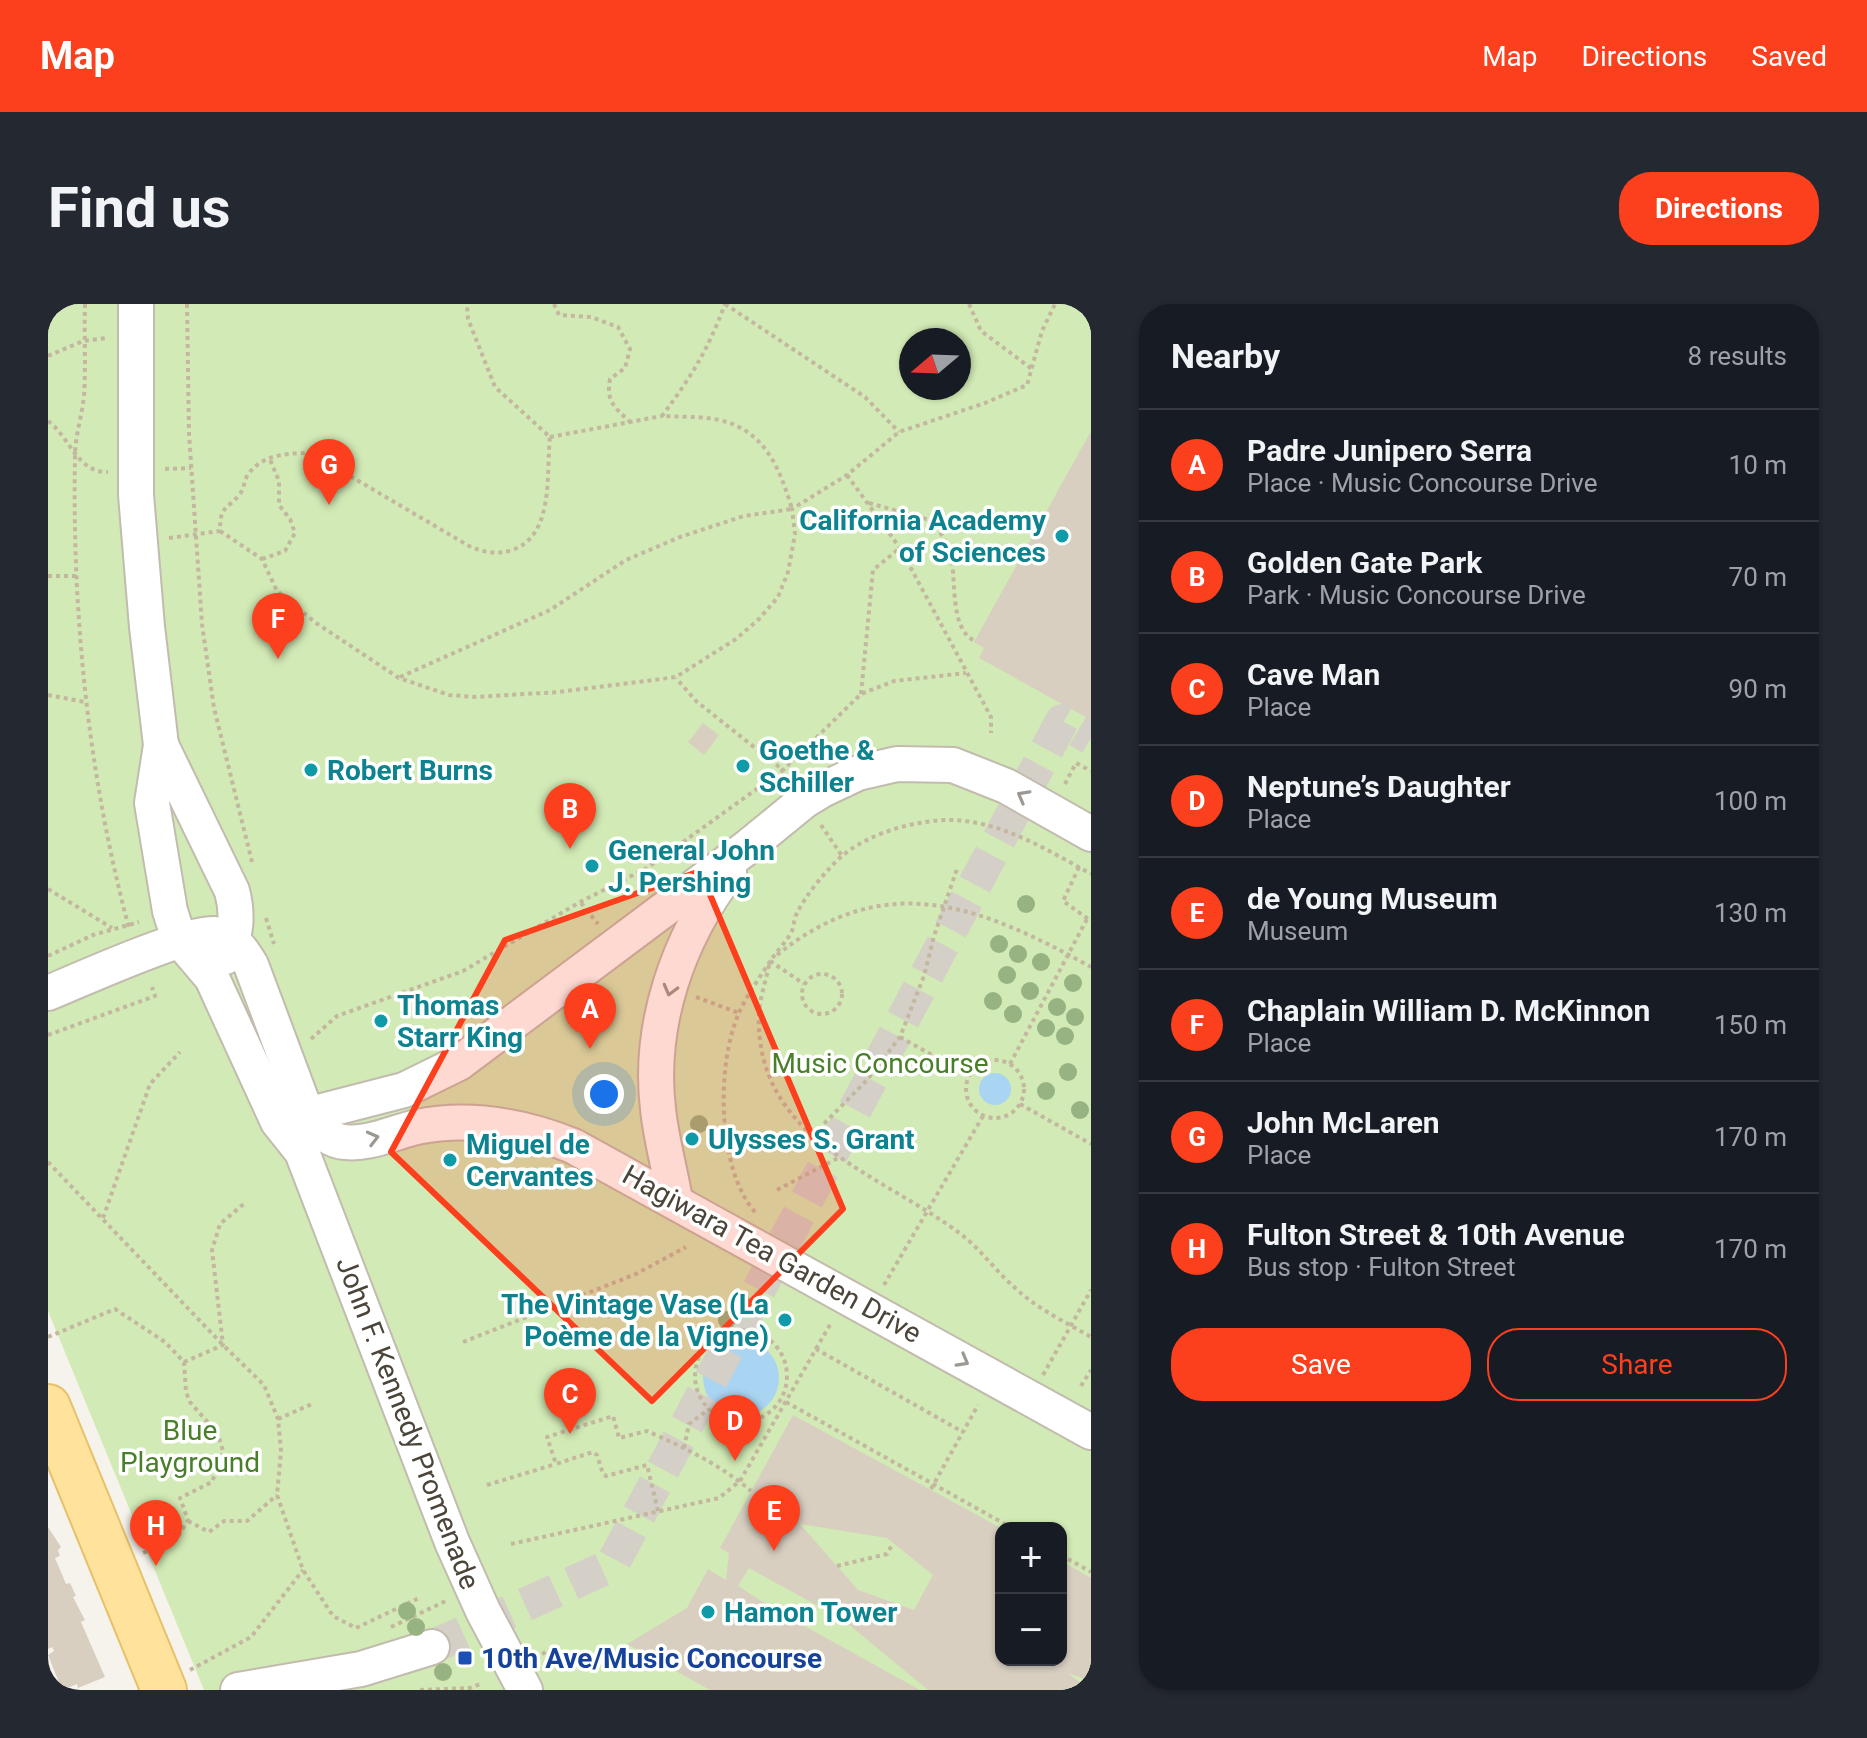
<!DOCTYPE html>
<html lang="en">
<head>
<meta charset="utf-8">
<style>
  :root { --surface:#171b24; --page:#242831; --text:#f1f3f6; --muted:#9ea1a6; --line:#363941; --accent:#fc3f1d }
  body { margin:0; font-family:Roboto,sans-serif; background:var(--page); color:var(--text) }
  .controls { position:absolute; right:24px; bottom:24px; display:grid; overflow:hidden; border-radius:16px; box-shadow:0 2px 6px #0004 }
  .controls button { width:72px; height:72px; display:grid; place-items:center; padding:0; border:0; border-bottom:2px solid var(--line); background:var(--surface); color:var(--text); font:40px sans-serif }
  .compass { position:absolute; left:851px; top:24px; width:72px; height:72px; border-radius:50%; background:var(--surface); box-shadow:0 2px 6px #0004; rotate:251deg }
  .you { position:absolute; left:556px; top:790px; width:28px; height:28px; margin:-20px; border:6px solid #fff; border-radius:50%; background:#1a73e8; box-shadow:0 0 0 12px #1a73e833 }
  .badge { display:grid; place-items:center; width:52px; height:52px; border-radius:50%; background:var(--accent); color:#fff; font-size:26px; font-weight:700 }
  .pin { position:absolute; translate:-50% -66px; filter:drop-shadow(0 2px 4px #0008) }
  .pin::after { content:''; position:absolute; top:42px; width:28px; height:24px; background:inherit; clip-path:polygon(0 0,100% 0,50% 100%) }
  .list { margin:0; padding:0; list-style:none }
  h2 { display:flex; justify-content:space-between; align-items:center; height:104px; margin:0; padding:0 32px; font-size:34px }
  h2 small { font-size:26px; font-weight:400; color:var(--muted) }
  .list li { display:grid; grid-template-columns:52px 1fr auto; gap:24px; align-items:center; box-sizing:border-box; height:112px; padding:0 32px; border-top:2px solid var(--line) }
  .list b { display:block; font-size:30px; white-space:nowrap }
  .list p { margin:0; font-size:26px; white-space:nowrap; color:var(--muted) }
  .list em { font-size:26px; font-style:normal; color:var(--muted) }
  .actions { display:flex; gap:16px; padding:24px 32px }
  .actions a { flex:1; padding:18px 0; border:2px solid var(--accent); border-radius:32px; text-align:center; font-size:28px; color:var(--accent) }
  .actions .main { background:var(--accent); color:#fff }
  .map { position:relative; flex:none; width:1043px; height:1386px; overflow:hidden; border-radius:32px }
  header { display:flex; align-items:center; gap:48px; box-sizing:border-box; height:112px; padding:0 40px; background:var(--accent); color:#fff }
  header strong { font-size:38px }
  nav { display:flex; gap:44px; margin-inline-start:auto; font-size:28px }
  .intro { display:flex; align-items:center; justify-content:space-between; box-sizing:border-box; height:192px; padding:0 48px }
  h1 { margin:0; font-size:56px }
  .button { padding:20px 36px; border-radius:32px; background:var(--accent); color:#fff; font-size:28px; font-weight:700 }
  main { display:flex; gap:48px; padding:0 48px }
  aside { flex:1; background:var(--surface); border-radius:32px; box-shadow:0 2px 6px #0004 }
  .map>svg:first-child { display:block }
</style>
</head>
<body>
<header>
<strong>Map</strong>
<nav><a>Map</a><a>Directions</a><a>Saved</a></nav>
</header>
<div class="intro"><h1>Find us</h1><a class="button">Directions</a></div>
<main>
<div class="map">
<svg width="1043" height="1386" viewBox="0 0 1043 1386">
  <rect width="100%" height="100%" fill="#f6f3ec"/>
  <path fill="#d2eab5" fill-rule="evenodd" d="M 0,0 L 1043,0 L 1043,1386 L 156,1386 L 0,1007 ZM 863,36 L 911,36 L 911,84 L 863,84 ZM 953,1224 L 1013,1224 L 1013,1356 L 953,1356 Z"/>
  <g fill="#a9d4f2">
    <circle cx="947" cy="785" r="16"/>
    <circle cx="693" cy="1074" r="38"/>
  </g>
  <g fill="#d8cfc1" fill-rule="evenodd">
    <path d="M 1043,127 L 1043,416 L 931,354 L 936,344 L 926,338 Z"/>
    <path d="M 655,419 L 671,431 L 656,451 L 640,438 Z"/>
    <path d="M 745,1111 L 953,1224 L 953,1356 L 1013,1356 L 1013,1257 L 1043,1274 L 1043,1377 L 1020,1369 L 1041,1386 L 880,1386 L 794,1315 L 701,1264 L 690,1282 L 724,1304 L 872,1386 L 662,1386 L 579,1340 L 639,1304 L 660,1265 L 678,1276 L 681,1249 L 672,1244 ZM 752,1220 L 839,1234 L 885,1271 L 866,1306 L 810,1286 Z"/>
    <path d="M 0,1223 L 13,1243 L 10,1246 L 12,1252 L 7,1254 L 18,1280 L 22,1279 L 28,1292 L 25,1293 L 37,1316 L 33,1318 L 57,1373 L 30,1384 L 29,1380 L 14,1386 L 0,1351 L 6,1347 L 4,1343 L 0,1345 Z"/>
  </g>
  <g fill="none" stroke-linecap="round" stroke-linejoin="round">
    <path stroke="#d4d0c8" stroke-width="34" stroke-dasharray="34 17" stroke-linecap="butt" d="M 384,1343 L 564,1261 L 1014,417 L 1043,434"/>
    <defs>
      <g id="minor">
        <path d="M 88,0 L 88,191 L 99,323 L 113,441 L 104,499 L 122,607 L 131,635 L 164,674 L 230,818 L 254,848 L 404,1238 L 435,1307 L 477,1386"/>
        <path d="M 113,441 L 184,587 C 190,609 189,634 177,653"/>
        <path d="M 0,689 C 30,677 149,622 173,631 C 188,637 196,649 203,661 L 259,811 L 256,832"/>
        <path d="M 259,811 L 356,786 L 411,759 L 701,542 L 756,497 L 774,486 L 810,469 L 849,460 L 905,461 L 958,482 L 1043,530"/>
        <path d="M 259,811 C 268,824 280,837 297,838 C 321,841 346,828 369,823 C 422,812 475,822 525,842 L 1043,1128"/>
        <path d="M 627,896 C 622,866 613,835 610,805 C 600,721 630,634 681,568"/>
        <path d="M 190,1386 L 313,1365 L 384,1343"/>
      </g>
      <path id="major" d="M 0,1103 L 116,1386"/>
    </defs>
    <use href="#minor" stroke="#c2bbae" stroke-width="38"/>
    <use href="#major" stroke="#e6c16a" stroke-width="48"/>
    <g stroke="#c4b79f" stroke-width="4" stroke-dasharray="4 4" stroke-linecap="butt">
      <path d="M 37,0 C 36,30 38,61 36,92 C 34,112 27,132 27,152 C 24,309 40,472 81,624"/>
      <path d="M 139,0 L 141,130 L 154,320 L 166,404 L 204,558"/>
      <path d="M 506,0 L 511,11 L 543,13 L 570,23 L 582,45 L 577,64 L 562,75 C 558,97 566,103 582,118"/>
      <path d="M 677,0 L 817,93 L 851,128"/>
      <path d="M 921,0 L 933,27 L 984,65"/>
      <path d="M 0,52 L 35,37 L 58,34"/>
      <path d="M 0,117 C 22,133 29,169 60,168"/>
      <path d="M 502,133 L 614,112"/>
      <path d="M 117,165 L 143,164"/>
      <path d="M 799,171 L 852,244 L 943,413 L 943,429"/>
      <path d="M 821,199 L 885,217 C 890,226 898,236 902,246 C 909,270 900,325 927,337"/>
      <path d="M 172,227 L 214,255 L 229,287 L 268,319 L 351,374 L 401,391 L 428,393 L 511,388 L 628,373 L 688,335 L 711,315 L 730,293 L 740,268 L 747,230 L 744,205 L 799,171 L 851,128 L 937,99 L 979,81 L 994,27 L 1007,0"/>
      <path d="M 121,234 L 172,227 C 172,201 178,207 192,190 C 196,184 196,178 199,172 C 213,150 240,149 263,149 L 421,242 C 435,248 448,251 464,246 C 507,232 498,168 502,133 L 447,83 L 420,15 L 419,0"/>
      <path d="M 214,255 L 237,247 L 247,229 L 242,215 L 231,201 L 231,177 L 221,153"/>
      <path d="M 0,272 L 30,272"/>
      <path d="M 352,373 L 502,306 L 578,256 L 632,233 L 696,212 L 744,205 C 732,165 717,126 671,116 C 653,112 632,113 614,112 C 643,73 660,46 677,0"/>
      <path d="M 813,390 L 825,266 L 852,244"/>
      <path d="M 0,391 L 37,398"/>
      <path d="M 741,474 L 735,466 L 813,390 L 846,377 L 918,369"/>
      <path d="M 1017,480 L 1028,459 L 1043,467"/>
      <path d="M 773,521 L 794,552"/>
      <path d="M 1031,563 L 1015,597 L 1043,617"/>
      <path d="M 0,585 L 64,624"/>
      <path d="M 533,599 L 550,620"/>
      <path d="M 218,614 L 226,640"/>
      <path d="M 729,651 C 838,563 933,602 1043,663"/>
      <path d="M 0,652 L 45,631 L 91,618"/>
      <path d="M 722,657 L 756,680"/>
      <path d="M 721,661 C 718,677 712,693 711,709 C 706,836 831,868 914,931 C 933,946 948,967 966,983 C 988,1004 1017,1018 1043,1033"/>
      <circle cx="774" cy="690" r="20"/>
      <path d="M 648,693 L 691,709"/>
      <path d="M 0,731 L 107,692 L 104,683"/>
      <path d="M 852,733 L 921,772"/>
      <path d="M 263,735 L 289,712 L 415,667 L 532,598 L 599,564 L 735,466 L 648,397 L 628,374"/>
      <circle cx="947" cy="785" r="29"/>
      <path d="M 962,760 L 1039,615"/>
      <path d="M 972,800 L 1043,840"/>
      <path d="M 765,831 L 819,776 L 852,733 L 876,672 L 886,632 L 909,565"/>
      <path d="M 0,858 L 175,1041 L 216,1081 L 230,1115 L 233,1147 L 229,1191 L 255,1266 L 285,1312 L 308,1324 L 371,1294"/>
      <path d="M 729,886 L 790,854"/>
      <path d="M 707,908 C 669,865 668,760 691,709 C 699,691 712,673 723,656 C 729,647 739,637 744,627 C 746,621 746,615 749,609 C 757,592 780,564 794,552 C 817,533 849,522 878,518 C 938,507 994,543 1043,570"/>
      <path d="M 55,914 L 102,780 L 132,748"/>
      <path d="M 836,981 L 935,812"/>
      <circle cx="693" cy="1072" r="46"/>
      <path d="M 0,1033 L 67,1005 L 117,1038 L 136,1058 L 138,1088 L 142,1098 L 170,1130 L 175,1147 L 164,1178 L 132,1194 L 140,1216 L 128,1236 L 95,1249"/>
      <path d="M 415,1038 L 588,970 L 638,943"/>
      <path d="M 768,1045 L 783,1019"/>
      <path d="M 136,1058 L 175,1041 L 164,946 L 172,920 L 198,898"/>
      <path d="M 995,1071 L 1043,986"/>
      <path d="M 1033,1082 L 1043,1066"/>
      <path d="M 738,1098 L 964,1224"/>
      <path d="M 230,1115 L 264,1100"/>
      <path d="M 636,1144 L 641,1120 L 661,1105"/>
      <path d="M 439,1181 L 508,1160"/>
      <path d="M 883,1185 L 930,1101"/>
      <path d="M 610,1207 L 599,1161 L 558,1172 L 555,1170 L 549,1151 L 545,1148 L 508,1160 L 499,1133 L 565,1112 L 571,1134 L 599,1127 C 635,1143 673,1161 703,1187"/>
      <path d="M 140,1217 L 161,1228 L 176,1217 L 199,1217 L 229,1191"/>
      <path d="M 463,1240 L 671,1194 L 692,1177 L 768,1045 L 915,1128"/>
      <path d="M 1013,1251 L 1043,1268"/>
      <path d="M 789,1262 L 839,1250 L 845,1239"/>
      <path d="M 343,1323 L 400,1296"/>
      <path d="M 494,1350 L 510,1342"/>
      <path d="M 142,1366 L 203,1333 L 255,1266"/>
      <path d="M 372,1386 L 422,1384 L 432,1380"/>
    </g>
    <use href="#minor" stroke="#fff" stroke-width="34"/>
    <use href="#major" stroke="#ffe39c" stroke-width="44"/>
  </g>
  <g fill="#97b381">
    <circle cx="978" cy="600" r="9"/>
    <circle cx="951" cy="640" r="9"/>
    <circle cx="970" cy="650" r="9"/>
    <circle cx="993" cy="658" r="9"/>
    <circle cx="959" cy="671" r="9"/>
    <circle cx="1025" cy="679" r="9"/>
    <circle cx="982" cy="687" r="9"/>
    <circle cx="945" cy="697" r="9"/>
    <circle cx="1009" cy="703" r="9"/>
    <circle cx="965" cy="710" r="9"/>
    <circle cx="1027" cy="713" r="9"/>
    <circle cx="998" cy="724" r="9"/>
    <circle cx="1017" cy="732" r="9"/>
    <circle cx="1020" cy="768" r="9"/>
    <circle cx="998" cy="787" r="9"/>
    <circle cx="1032" cy="806" r="9"/>
    <circle cx="651" cy="820" r="9"/>
    <circle cx="694" cy="999" r="9"/>
    <circle cx="679" cy="1016" r="9"/>
    <circle cx="359" cy="1307" r="9"/>
    <circle cx="368" cy="1323" r="9"/>
    <circle cx="395" cy="1368" r="9"/>
  </g>
  <defs><path id="oneway-chevron" d="M-2-3.5L2.5 0L-2 3.5" fill="none" stroke-width="1.6" stroke-linecap="round" stroke-linejoin="round" transform="scale(2)"/></defs>
  <g stroke="#9c9892">
    <use href="#oneway-chevron" transform="translate(975 492) rotate(-151)"/>
    <use href="#oneway-chevron" transform="translate(622 686) rotate(105)"/>
    <use href="#oneway-chevron" transform="translate(325 834) rotate(-14)"/>
    <use href="#oneway-chevron" transform="translate(915 1057) rotate(29)"/>
  </g>
  <path fill="#fc3f1d" fill-opacity="0.2" stroke="#fc3f1d" stroke-width="6" stroke-linejoin="round" d="M 652,567 L 795,905 L 604,1097 L 343,848 L 457,636 Z"/>
  <g fill="#0f9aa8" stroke="#fff" stroke-width="3">
    <circle cx="1014" cy="232" r="8"/>
    <circle cx="695" cy="462" r="8"/>
    <circle cx="263" cy="466" r="8"/>
    <circle cx="544" cy="562" r="8"/>
    <circle cx="333" cy="717" r="8"/>
    <circle cx="644" cy="835" r="8"/>
    <circle cx="402" cy="856" r="8"/>
    <circle cx="737" cy="1016" r="8"/>
    <circle cx="660" cy="1308" r="8"/>
  </g>
  <rect fill="#1a4fb4" stroke="#fff" stroke-width="3" x="409" y="1346" width="16" height="16" rx="4"/>
  <g text-anchor="middle" dominant-baseline="central" stroke-width="7" stroke-linejoin="round" paint-order="stroke">
    <g font-size="28" font-weight="bold" fill="#0d838f" stroke="#fff" text-anchor="start">
      <text x="998" y="216" text-anchor="end">California Academy<tspan x="998" dy="32">of Sciences</tspan></text>
      <text x="711" y="446">Goethe &amp;<tspan x="711" dy="32">Schiller</tspan></text>
      <text x="279" y="466">Robert Burns</text>
      <text x="560" y="546">General John<tspan x="560" dy="32">J. Pershing</tspan></text>
      <text x="349" y="701">Thomas<tspan x="349" dy="32">Starr King</tspan></text>
      <text x="660" y="835">Ulysses S. Grant</text>
      <text x="418" y="840">Miguel de<tspan x="418" dy="32">Cervantes</tspan></text>
      <text x="721" y="1000" text-anchor="end">The Vintage Vase (La<tspan x="721" dy="32">Poème de la Vigne)</tspan></text>
      <text x="676" y="1308">Hamon Tower</text>
    </g>
    <g font-size="28" fill="#4a7f2a" stroke="#fff">
      <text x="832" y="759">Music Concourse</text>
      <text x="142" y="1126">Blue<tspan x="142" dy="32">Playground</tspan></text>
    </g>
    <g font-size="28" fill="#4b4439" stroke="#fff">
      <text transform="translate(724 950) rotate(29)">Hagiwara Tea Garden Drive</text>
      <text transform="translate(360 1119) rotate(69)">John F. Kennedy Promenade</text>
    </g>
    <g font-size="28" font-weight="bold" fill="#164399" stroke="#fff" text-anchor="start">
      <text x="433" y="1354">10th Ave/Music Concourse</text>
    </g>
  </g>
</svg>
<div class="controls">
<button>+</button>
<button>−</button>
</div>
<svg class="compass" viewBox="-18 -18 36 36"><path d="M0-13l5 13h-10z" fill="#e53935"/><path d="M0 13l5-13h-10z" fill="#9ea1a6"/></svg>
<div class="you"></div>
<div class="pin badge" style="left:542px;top:745px">A</div>
<div class="pin badge" style="left:522px;top:545px">B</div>
<div class="pin badge" style="left:522px;top:1130px">C</div>
<div class="pin badge" style="left:687px;top:1157px">D</div>
<div class="pin badge" style="left:726px;top:1247px">E</div>
<div class="pin badge" style="left:230px;top:355px">F</div>
<div class="pin badge" style="left:281px;top:201px">G</div>
<div class="pin badge" style="left:108px;top:1262px">H</div>
</div>
<aside>
<h2>Nearby<small>8 results</small></h2>
<ul class="list">
<li><span class="badge">A</span><div><b>Padre Junipero Serra</b><p>Place · Music Concourse Drive</p></div><em>10 m</em></li>
<li><span class="badge">B</span><div><b>Golden Gate Park</b><p>Park · Music Concourse Drive</p></div><em>70 m</em></li>
<li><span class="badge">C</span><div><b>Cave Man</b><p>Place</p></div><em>90 m</em></li>
<li><span class="badge">D</span><div><b>Neptune’s Daughter</b><p>Place</p></div><em>100 m</em></li>
<li><span class="badge">E</span><div><b>de Young Museum</b><p>Museum</p></div><em>130 m</em></li>
<li><span class="badge">F</span><div><b>Chaplain William D. McKinnon</b><p>Place</p></div><em>150 m</em></li>
<li><span class="badge">G</span><div><b>John McLaren</b><p>Place</p></div><em>170 m</em></li>
<li><span class="badge">H</span><div><b>Fulton Street &amp; 10th Avenue</b><p>Bus stop · Fulton Street</p></div><em>170 m</em></li>
</ul>
<div class="actions"><a class="main">Save</a><a>Share</a></div>
</aside>
</main>
</body>
</html>
